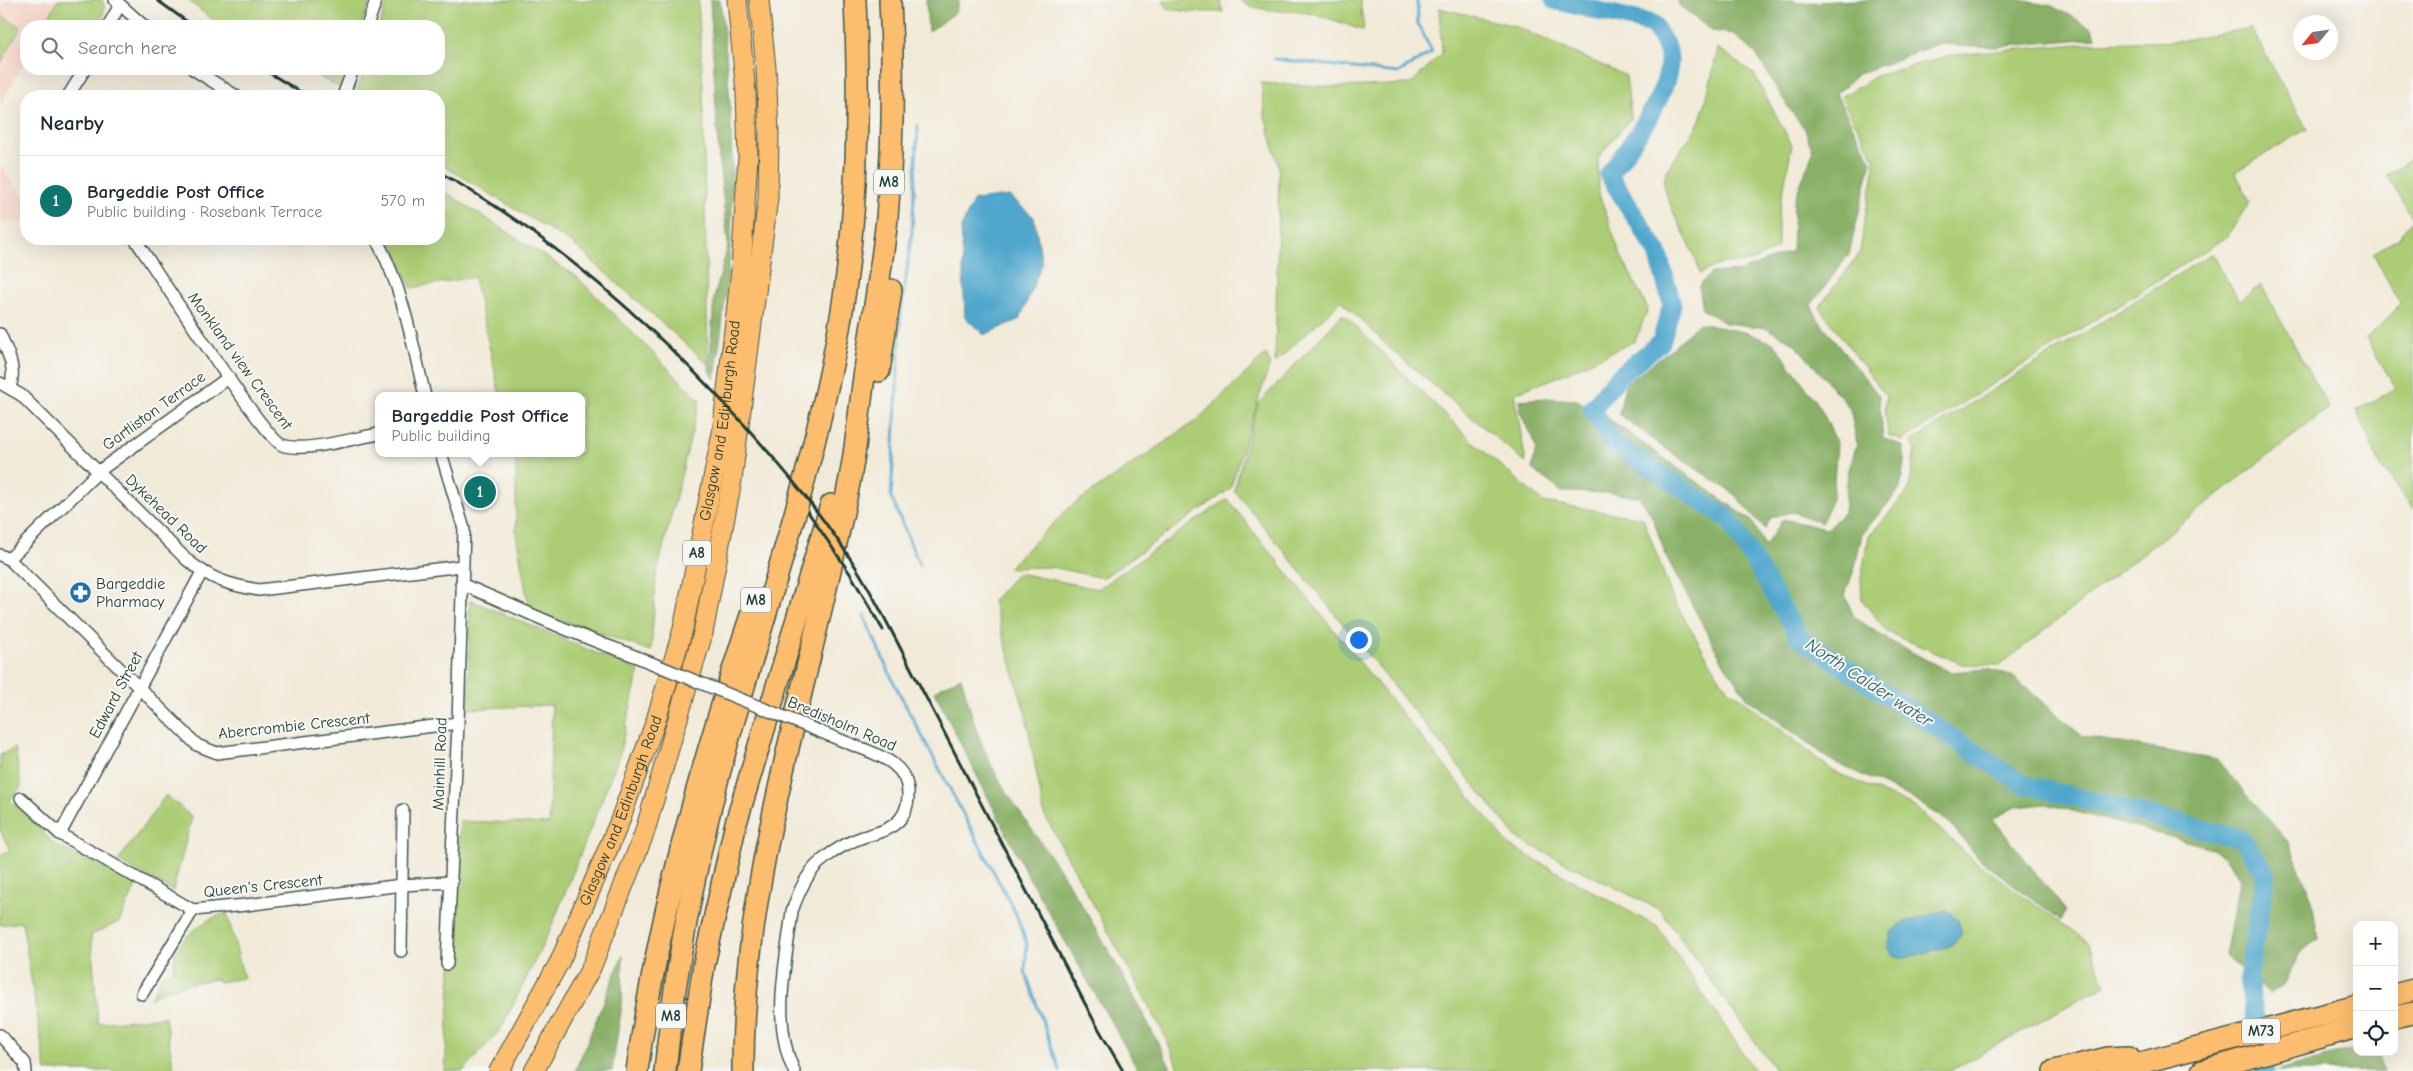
<!DOCTYPE html>
<html lang="en">
<head>
<meta charset="utf-8">
<style>
  :root { --surface:#fff; --page:#f2f2f3; --text:#1f2937; --muted:#747a83; --line:#e0e1e3; --accent:#0f766e }
  body { margin:0; font-family:"Comic Neue",sans-serif; background:var(--page); color:var(--text) }
  .controls { position:absolute; right:15px; bottom:15px; display:grid; overflow:hidden; border-radius:10px; box-shadow:0 5px 20px #0002 }
  .controls button { width:45px; height:45px; display:grid; place-items:center; padding:0; border:0; border-bottom:1px solid var(--line); background:var(--surface); color:var(--text); font:25px sans-serif }
  .compass { position:absolute; left:2293px; top:15px; width:45px; height:45px; border-radius:50%; background:var(--surface); box-shadow:0 5px 20px #0002; rotate:241deg }
  .you { position:absolute; left:1358px; top:639px; width:18px; height:18px; margin:-12px; border:4px solid #fff; border-radius:50%; background:#1a73e8; box-shadow:0 0 0 8px #1a73e833 }
  .badge { display:grid; place-items:center; width:32px; height:32px; border-radius:50%; background:var(--accent); color:#fff; font-size:16px; font-weight:700 }
  .pin { position:absolute; translate:-50% -50%; border:2px solid #fff; box-shadow:0 1px 5px #0006 }
  .popup { position:absolute; left:375px; top:392px; width:210px; height:65px; box-sizing:border-box; display:grid; place-content:center; border-radius:10px; background:var(--surface); filter:drop-shadow(0 1px 4px #0005); font-size:16px; white-space:nowrap; color:var(--muted) }
  .popup b { font-size:19px; color:var(--text) }
  .popup::after { content:''; position:absolute; left:50%; top:100%; margin-left:-10px; border:10px solid transparent; border-top-color:var(--surface) }
  .list { margin:0; padding:0; list-style:none }
  h2 { display:flex; justify-content:space-between; align-items:center; height:65px; margin:0; padding:0 20px; font-size:21px }
  h2 small { font-size:16px; font-weight:400; color:var(--muted) }
  .list li { display:grid; grid-template-columns:32px 1fr auto; gap:15px; align-items:center; box-sizing:border-box; height:90px; padding:0 20px; border-top:1px solid var(--line) }
  .list b { display:block; font-size:19px; white-space:nowrap }
  .list p { margin:0; font-size:16px; white-space:nowrap; color:var(--muted) }
  .list em { font-size:16px; font-style:normal; color:var(--muted) }
  .icon { flex:none; width:28px; height:28px; fill:none; stroke:currentColor; stroke-width:2; stroke-linecap:round; stroke-linejoin:round }
  .map { position:relative; flex:none; width:2413px; height:1071px; overflow:hidden }
  .search { position:absolute; background:var(--surface); box-shadow:0 5px 20px #0002; left:20px; top:20px; width:425px; height:55px; display:flex; align-items:center; gap:12px; box-sizing:border-box; padding:0 18px; border-radius:20px; color:var(--muted); font-size:19px }
  .panel { position:absolute; background:var(--surface); box-shadow:0 5px 20px #0002; left:20px; top:90px; width:425px; height:155px; border-radius:20px }
  .map>svg:first-child { display:block }
</style>
</head>
<body>
<div class="map">
<svg width="2413" height="1071" viewBox="0 0 2413 1071">
  <rect width="100%" height="100%" fill="#f6f6f2"/>
  <filter id="ink" filterUnits="userSpaceOnUse"><feTurbulence type="fractalNoise" baseFrequency=".02" numOctaves="2"/><feDisplacementMap in="SourceGraphic" scale="10" xChannelSelector="R" yChannelSelector="G"/><feConvolveMatrix kernelMatrix="1 2 1 2 8 2 1 2 1" color-interpolation-filters="sRGB"/></filter>
  <filter id="wash" filterUnits="userSpaceOnUse"><feTurbulence type="fractalNoise" baseFrequency=".0096" numOctaves="4" result="noise"/><feDisplacementMap in="SourceGraphic" scale="20" xChannelSelector="R" yChannelSelector="G"/><feGaussianBlur stdDeviation="1.12" result="paint"/><feColorMatrix in="noise" values="0 0 0 0 0 0 0 0 0 0 0 0 0 0 0 0 0 1.4 0 .05"/><feComposite in="paint" operator="in"/></filter>
  <g filter="url(#wash)">
    <rect width="100%" height="100%" fill="#f2ead8"/>
    <g fill="#f6d2c4">
      <path d="M 7,0 L 58,0 L 44,26 L 26,26 L 26,58 L 0,106 L 0,6 L 3,7 Z"/>
      <path d="M 0,166 L 26,198 L 26,220 L 24,222 L 0,221 Z"/>
    </g>
    <g fill="#accd75" stroke="#668554">
      <path d="M 58,0 L 102,0 C 107,10 103,17 98,26 L 65,26 L 49,17 Z"/>
      <path d="M 188,0 L 370,0 L 361,26 L 220,26 Z"/>
      <path d="M 388,0 L 698,0 L 703,86 L 708,364 L 572,243 L 439,163 L 439,96 L 355,96 L 365,69 L 439,69 L 439,26 L 379,26 Z"/>
      <path d="M 1163,0 L 1220,0 L 1223,12 L 1190,12 L 1168,9 Z"/>
      <path d="M 1240,0 L 1360,0 L 1364,31 C 1345,24 1327,17 1308,13 C 1288,10 1256,13 1240,0 Z"/>
      <path d="M 1439,8 L 1515,26 L 1626,76 L 1631,118 L 1598,158 L 1599,194 L 1621,256 L 1648,309 L 1635,341 L 1555,378 L 1514,393 L 1526,463 L 1393,351 L 1341,301 L 1275,363 L 1279,168 L 1265,116 L 1261,83 L 1340,87 L 1410,84 L 1442,53 Z"/>
      <path d="M 0,15 L 21,27 L 0,64 Z"/>
      <path d="M 2251,28 L 2307,129 L 2235,172 L 2250,201 L 2227,237 L 1902,441 L 1889,436 L 1885,415 L 1886,396 L 1819,307 L 1860,253 L 1865,216 L 1873,179 L 1874,158 L 1841,97 L 1876,76 L 1951,55 L 2091,43 L 2179,41 Z"/>
      <path d="M 1718,48 L 1754,74 L 1792,145 L 1778,218 L 1778,248 L 1750,262 L 1723,263 L 1700,274 C 1693,242 1671,218 1664,185 C 1661,169 1690,140 1697,126 C 1706,108 1713,69 1718,48 Z"/>
      <path d="M 303,69 L 346,69 L 339,87 Z"/>
      <path d="M 2413,158 L 2413,218 L 2386,175 Z"/>
      <path d="M 439,188 L 577,277 L 700,400 L 656,576 L 651,651 L 529,609 L 516,534 L 516,465 L 513,453 L 581,453 L 581,396 L 500,396 L 474,277 L 411,288 L 390,239 L 439,239 Z"/>
      <path d="M 2413,219 L 2413,509 L 2380,465 L 2357,410 L 2396,388 L 2366,338 L 2389,318 L 2400,304 L 2373,253 L 2399,238 Z"/>
      <path d="M 2212,253 L 2239,301 L 2261,285 L 2329,408 L 2000,665 L 1962,664 L 1887,632 L 1862,600 L 1861,578 L 1869,536 L 1909,490 L 1915,448 L 1911,441 Z"/>
      <path d="M 1343,314 L 1472,441 L 1543,502 L 1643,518 L 1673,599 L 1723,684 L 1833,771 L 1915,807 L 1976,862 L 2088,942 L 2105,985 L 1950,1071 L 1776,1071 L 1660,910 L 1518,839 L 1234,490 L 1258,404 Z"/>
      <path d="M 1266,354 L 1270,364 L 1230,489 L 1103,578 L 1051,567 L 1008,568 L 1071,506 L 1197,420 Z"/>
      <path d="M 1227,499 L 1510,846 L 1658,927 L 1755,1071 L 1180,1071 L 1164,1034 L 1044,814 L 1026,716 L 993,601 L 1018,573 L 1098,589 Z"/>
      <path d="M 470,600 L 639,671 L 619,756 L 551,928 L 501,1029 L 463,1071 L 445,1071 L 460,821 L 549,824 L 552,705 L 468,709 Z"/>
      <path d="M 15,748 L 21,787 L 10,800 L 57,846 L 137,884 L 119,922 L 91,935 L 98,1023 L 165,1017 L 174,1071 L 46,1071 L 22,922 L 0,925 L 0,855 L 10,850 L 0,830 L 0,755 Z"/>
      <path d="M 166,795 L 192,817 L 173,891 L 118,861 Z"/>
      <path d="M 227,913 L 244,978 L 219,982 L 216,979 C 193,983 169,985 150,999 L 163,975 L 174,970 C 170,943 203,919 227,913 Z"/>
    </g>
    <g fill="#89b066" stroke="#54764d">
      <path d="M 710,0 L 720,0 C 729,69 733,139 732,208 C 731,265 722,323 715,379 L 709,370 L 714,298 L 728,245 L 719,162 Z"/>
      <path d="M 926,0 L 959,0 L 955,13 L 928,32 Z"/>
      <path d="M 1677,0 L 1793,0 L 1798,3 L 1858,0 L 2020,0 L 2052,6 L 2092,28 L 2095,38 L 1996,47 L 1938,44 L 1858,74 L 1836,94 L 1871,161 L 1849,254 L 1811,305 L 1818,319 L 1879,396 L 1883,438 L 1904,447 L 1904,463 L 1900,489 L 1862,534 L 1855,567 L 1845,595 L 1854,617 L 1890,641 L 1950,672 L 1987,669 L 2011,675 L 2082,736 L 2217,760 L 2289,843 L 2312,900 L 2318,939 L 2300,953 L 2283,985 L 2270,994 L 2225,956 L 2240,877 L 2224,858 L 2212,848 L 2047,804 L 2015,807 L 1993,819 L 2065,910 L 2061,920 L 1978,858 L 1950,823 L 1910,797 L 1832,761 L 1748,699 L 1721,659 L 1667,558 L 1651,514 L 1639,497 L 1612,493 L 1562,492 L 1532,469 L 1536,447 L 1520,412 L 1519,400 L 1546,398 L 1577,400 L 1606,417 L 1752,521 L 1765,546 L 1783,519 L 1827,529 L 1844,512 L 1848,473 L 1857,444 L 1850,408 L 1795,344 L 1767,328 L 1725,323 L 1703,310 L 1699,286 L 1711,273 L 1741,271 L 1792,251 L 1794,201 L 1813,152 L 1805,129 L 1790,110 L 1756,54 L 1734,34 L 1712,31 L 1680,6 Z"/>
      <path d="M 1699,323 L 1748,333 L 1775,344 L 1820,407 L 1837,443 L 1833,496 L 1822,523 L 1793,512 L 1771,517 L 1765,529 L 1733,493 L 1660,445 L 1619,414 L 1625,385 L 1675,346 Z"/>
      <path d="M 961,677 C 968,701 974,726 984,749 C 1004,796 1036,833 1063,875 C 1103,938 1139,1004 1172,1071 L 1139,1071 L 1028,876 L 934,691 Z"/>
      <path d="M 623,955 L 622,1004 L 612,1071 L 575,1071 Z"/>
      <path d="M 2357,1048 L 2357,1052 L 2378,1052 L 2384,1071 L 2275,1071 Z"/>
    </g>
    <g fill="#50a7cd" stroke="#387280">
      <path d="M 1009,196 L 1034,217 L 1042,263 L 1020,319 L 984,335 L 965,317 L 961,227 L 974,200 Z"/>
      <path d="M 1947,910 L 1958,920 L 1962,934 L 1951,946 L 1904,958 L 1893,955 L 1888,948 L 1891,932 L 1904,922 Z"/>
    </g>
    <g fill="none" stroke-linecap="round" stroke-linejoin="round">
      <g stroke="#50a7cd" stroke-width="3">
        <path d="M 1275,59 L 1398,73 L 1432,52 L 1418,24 L 1417,0"/>
        <path d="M 918,126 L 912,231 L 901,315 L 891,497 L 920,566"/>
        <path d="M 864,616 L 894,683 L 1016,914 L 1027,944 L 1025,971 L 1060,1071"/>
      </g>
      <path stroke="#50a7cd" stroke-width="19" d="M 1554,0 L 1653,24 C 1657,32 1665,42 1668,51 C 1677,86 1629,147 1609,175 L 1658,253 L 1672,305 L 1661,342 L 1617,378 L 1592,409 L 1613,443 L 1729,519 L 1800,638 L 2023,784 L 2242,839 L 2266,874 L 2248,979 L 2265,1071"/>
    </g>
  </g>
  <g filter="url(#ink)">
    <g fill="none" stroke-linecap="round" stroke-linejoin="round">
      <defs>
        <g id="minor">
          <path d="M 115,0 L 144,26"/>
          <path d="M 108,26 L 120,5"/>
          <path d="M 367,26 L 376,0"/>
          <path d="M 193,69 L 236,96"/>
          <path d="M 68,96 L 85,69"/>
          <path d="M 343,96 L 353,69"/>
          <path d="M 135,239 C 153,266 265,439 282,445 C 304,453 354,438 379,434"/>
          <path d="M 376,239 C 403,288 412,342 425,396"/>
          <path d="M 0,334 C 7,351 17,369 10,387"/>
          <path d="M 0,383 L 21,395 L 187,560 C 212,580 229,585 259,590 L 462,566"/>
          <path d="M 441,453 L 464,529 L 458,723 L 447,964"/>
          <path d="M 0,555 L 9,559 L 197,745 L 217,753 L 458,723"/>
          <path d="M 9,559 L 99,471 L 229,377"/>
          <path d="M 461,584 C 515,606 567,632 622,651"/>
          <path d="M 21,798 L 60,834 L 193,910 L 246,905 L 402,885 L 452,882"/>
          <path d="M 60,834 L 202,572"/>
          <path d="M 401,951 L 403,810"/>
          <path d="M 142,994 L 193,910"/>
          <path d="M 0,1035 L 25,1063 L 26,1071"/>
          <path d="M 794,1071 C 771,1021 786,964 792,911 C 798,894 806,874 820,862 C 833,851 848,842 863,837 C 874,834 886,831 895,824 C 903,818 908,807 908,797 C 910,762 875,754 848,743"/>
        </g>
        <g id="trunk">
          <path id="s1" d="M 499,1071 L 560,961 L 619,823 L 656,720 L 683,629 L 722,433 L 741,270 L 748,156 L 746,93 L 737,0"/>
          <path d="M 534,1071 L 591,968 L 644,834 L 703,633 L 732,480 L 768,198 L 769,132 L 766,68 L 759,0"/>
        </g>
        <g id="motorway">
          <path d="M 879,371 L 891,290"/>
          <path d="M 2394,995 L 2413,990"/>
          <path d="M 2394,1017 L 2413,1013"/>
          <path d="M 637,1071 C 658,914 703,759 753,609"/>
          <path d="M 665,1071 C 676,962 697,853 726,748 C 765,610 812,475 838,334 C 858,225 860,111 855,0"/>
          <path d="M 688,1071 L 704,964 L 736,823 L 831,505"/>
          <path d="M 743,1071 C 742,896 796,726 833,557 C 840,525 848,493 853,461 C 858,429 861,396 866,363 C 873,315 882,267 887,218 C 893,145 894,73 890,0"/>
          <path d="M 2054,1071 L 2108,1058 L 2129,1057"/>
          <path d="M 2110,1071 L 2357,1006"/>
          <path d="M 2202,1071 L 2357,1027"/>
        </g>
      </defs>
      <use href="#minor" stroke="#3f574d" stroke-width="14"/>
      <use href="#trunk" stroke="#3f574d" stroke-width="21"/>
      <use href="#motorway" stroke="#3f574d" stroke-width="24"/>
      <use href="#minor" stroke="#fff" stroke-width="11"/>
      <use href="#trunk" stroke="#fcbd6e" stroke-width="19"/>
      <use href="#motorway" stroke="#fcbd6e" stroke-width="21"/>
      <g stroke="#1f3d34" stroke-width="3">
        <path d="M 157,0 L 193,26"/>
        <path d="M 263,69 L 307,96"/>
        <path d="M 439,172 C 553,236 650,322 738,418 C 781,465 823,515 857,569 C 870,590 881,611 892,632 L 1093,1019 L 1123,1071"/>
        <path d="M 808,512 L 851,575 L 883,630"/>
      </g>
      <defs>
        <path id="minor-bridge" d="M 622,651 L 848,743"/>
      </defs>
      <use href="#minor-bridge" stroke="#3f574d" stroke-width="14" stroke-linecap="butt"/>
      <use href="#minor-bridge" stroke="#fff" stroke-width="11"/>
    </g>
  </g>
  <defs>
    <symbol id="pharmacy-disc" viewBox="-11 -11 22 22"><circle r="9.5" fill="#1f6fb2" stroke="#f6f6f2"/><path d="M-2-6h4v4h4v4h-4v4h-4v-4h-4v-4h4Z" fill="#fff"/></symbol>
  </defs>
  <g fill-rule="evenodd">
    <use href="#pharmacy-disc" x="68" y="580" width="25" height="25"/>
  </g>
  <g text-anchor="middle" dominant-baseline="central" stroke-width="4" stroke-linejoin="round" paint-order="stroke">
    <g fill="#f6f6f2" stroke="#60746d" stroke-width="1">
      <rect x="874" y="169.5" width="30" height="25" rx="4"/>
      <rect x="683" y="540.5" width="28" height="25" rx="4"/>
      <rect x="741" y="587.5" width="30" height="25" rx="4"/>
      <rect x="656" y="1003.5" width="30" height="25" rx="4"/>
      <rect x="2242" y="1018.5" width="38" height="25" rx="4"/>
    </g>
    <g font-size="15" font-weight="bold" fill="#1f3d34">
      <text x="889" y="182">M8</text>
      <text x="697" y="553">A8</text>
      <text x="756" y="600">M8</text>
      <text x="671" y="1016">M8</text>
      <text x="2261" y="1031">M73</text>
    </g>
    <g font-size="16" fill="#1f3d34" stroke="#f6f6f2">
      <text transform="translate(240 361) rotate(54)">Monkland view Crescent</text>
      <text transform="translate(154 411) rotate(-36)">Gartliston Terrace</text>
      <text stroke="none"><textPath href="#s1" startOffset="692">Glasgow and Edinburgh Road</textPath></text>
      <text transform="translate(166 514) rotate(44)">Dykehead Road</text>
      <text transform="translate(116 695) rotate(-62)">Edward Street</text>
      <text transform="translate(842 724) rotate(23)">Bredisholm Road</text>
      <text transform="translate(294 726) rotate(-6)">Abercrombie Crescent</text>
      <text transform="translate(440 764) rotate(-88)">Mainhill Road</text>
      <text stroke="none"><textPath href="#s1" startOffset="288">Glasgow and Edinburgh Road</textPath></text>
      <text transform="translate(263 886) rotate(-6)">Queen's Crescent</text>
    </g>
    <g font-size="16" fill="#1f3d34" stroke="#f6f6f2" text-anchor="start">
      <text x="96" y="584">Bargeddie<tspan x="96" dy="18">Pharmacy</tspan></text>
    </g>
    <g font-size="18" font-style="italic" fill="#2e5d62" stroke="#f6f6f2">
      <text transform="translate(1869 683) rotate(33)">North Calder water</text>
    </g>
  </g>
</svg>
<div class="controls">
<button>+</button>
<button>−</button>
<button><svg class="icon" aria-label="locate" viewBox="0 0 24 24"><circle cx="12" cy="12" r="6"/><path d="M12 2v4M12 18v4M2 12h4M18 12h4"/></svg></button>
</div>
<svg class="compass" viewBox="-18 -18 36 36"><path d="M0-13l5 13h-10z" fill="#e53935"/><path d="M0 13l5-13h-10z" fill="#747a83"/></svg>
<div class="you"></div>
<div class="pin badge" style="left:480px;top:492px">1</div>
<div class="popup"><b>Bargeddie Post Office</b>Public building</div>
<div class="search"><svg class="icon" aria-label="search" viewBox="0 0 24 24"><circle cx="10" cy="10" r="6"/><path d="M15 15l6 6"/></svg>Search here</div>
<section class="panel">
<h2>Nearby<small></small></h2>
<ul class="list">
<li><span class="badge">1</span><div><b>Bargeddie Post Office</b><p>Public building · Rosebank Terrace</p></div><em>570 m</em></li>
</ul>
</section>
</div>
</body>
</html>
